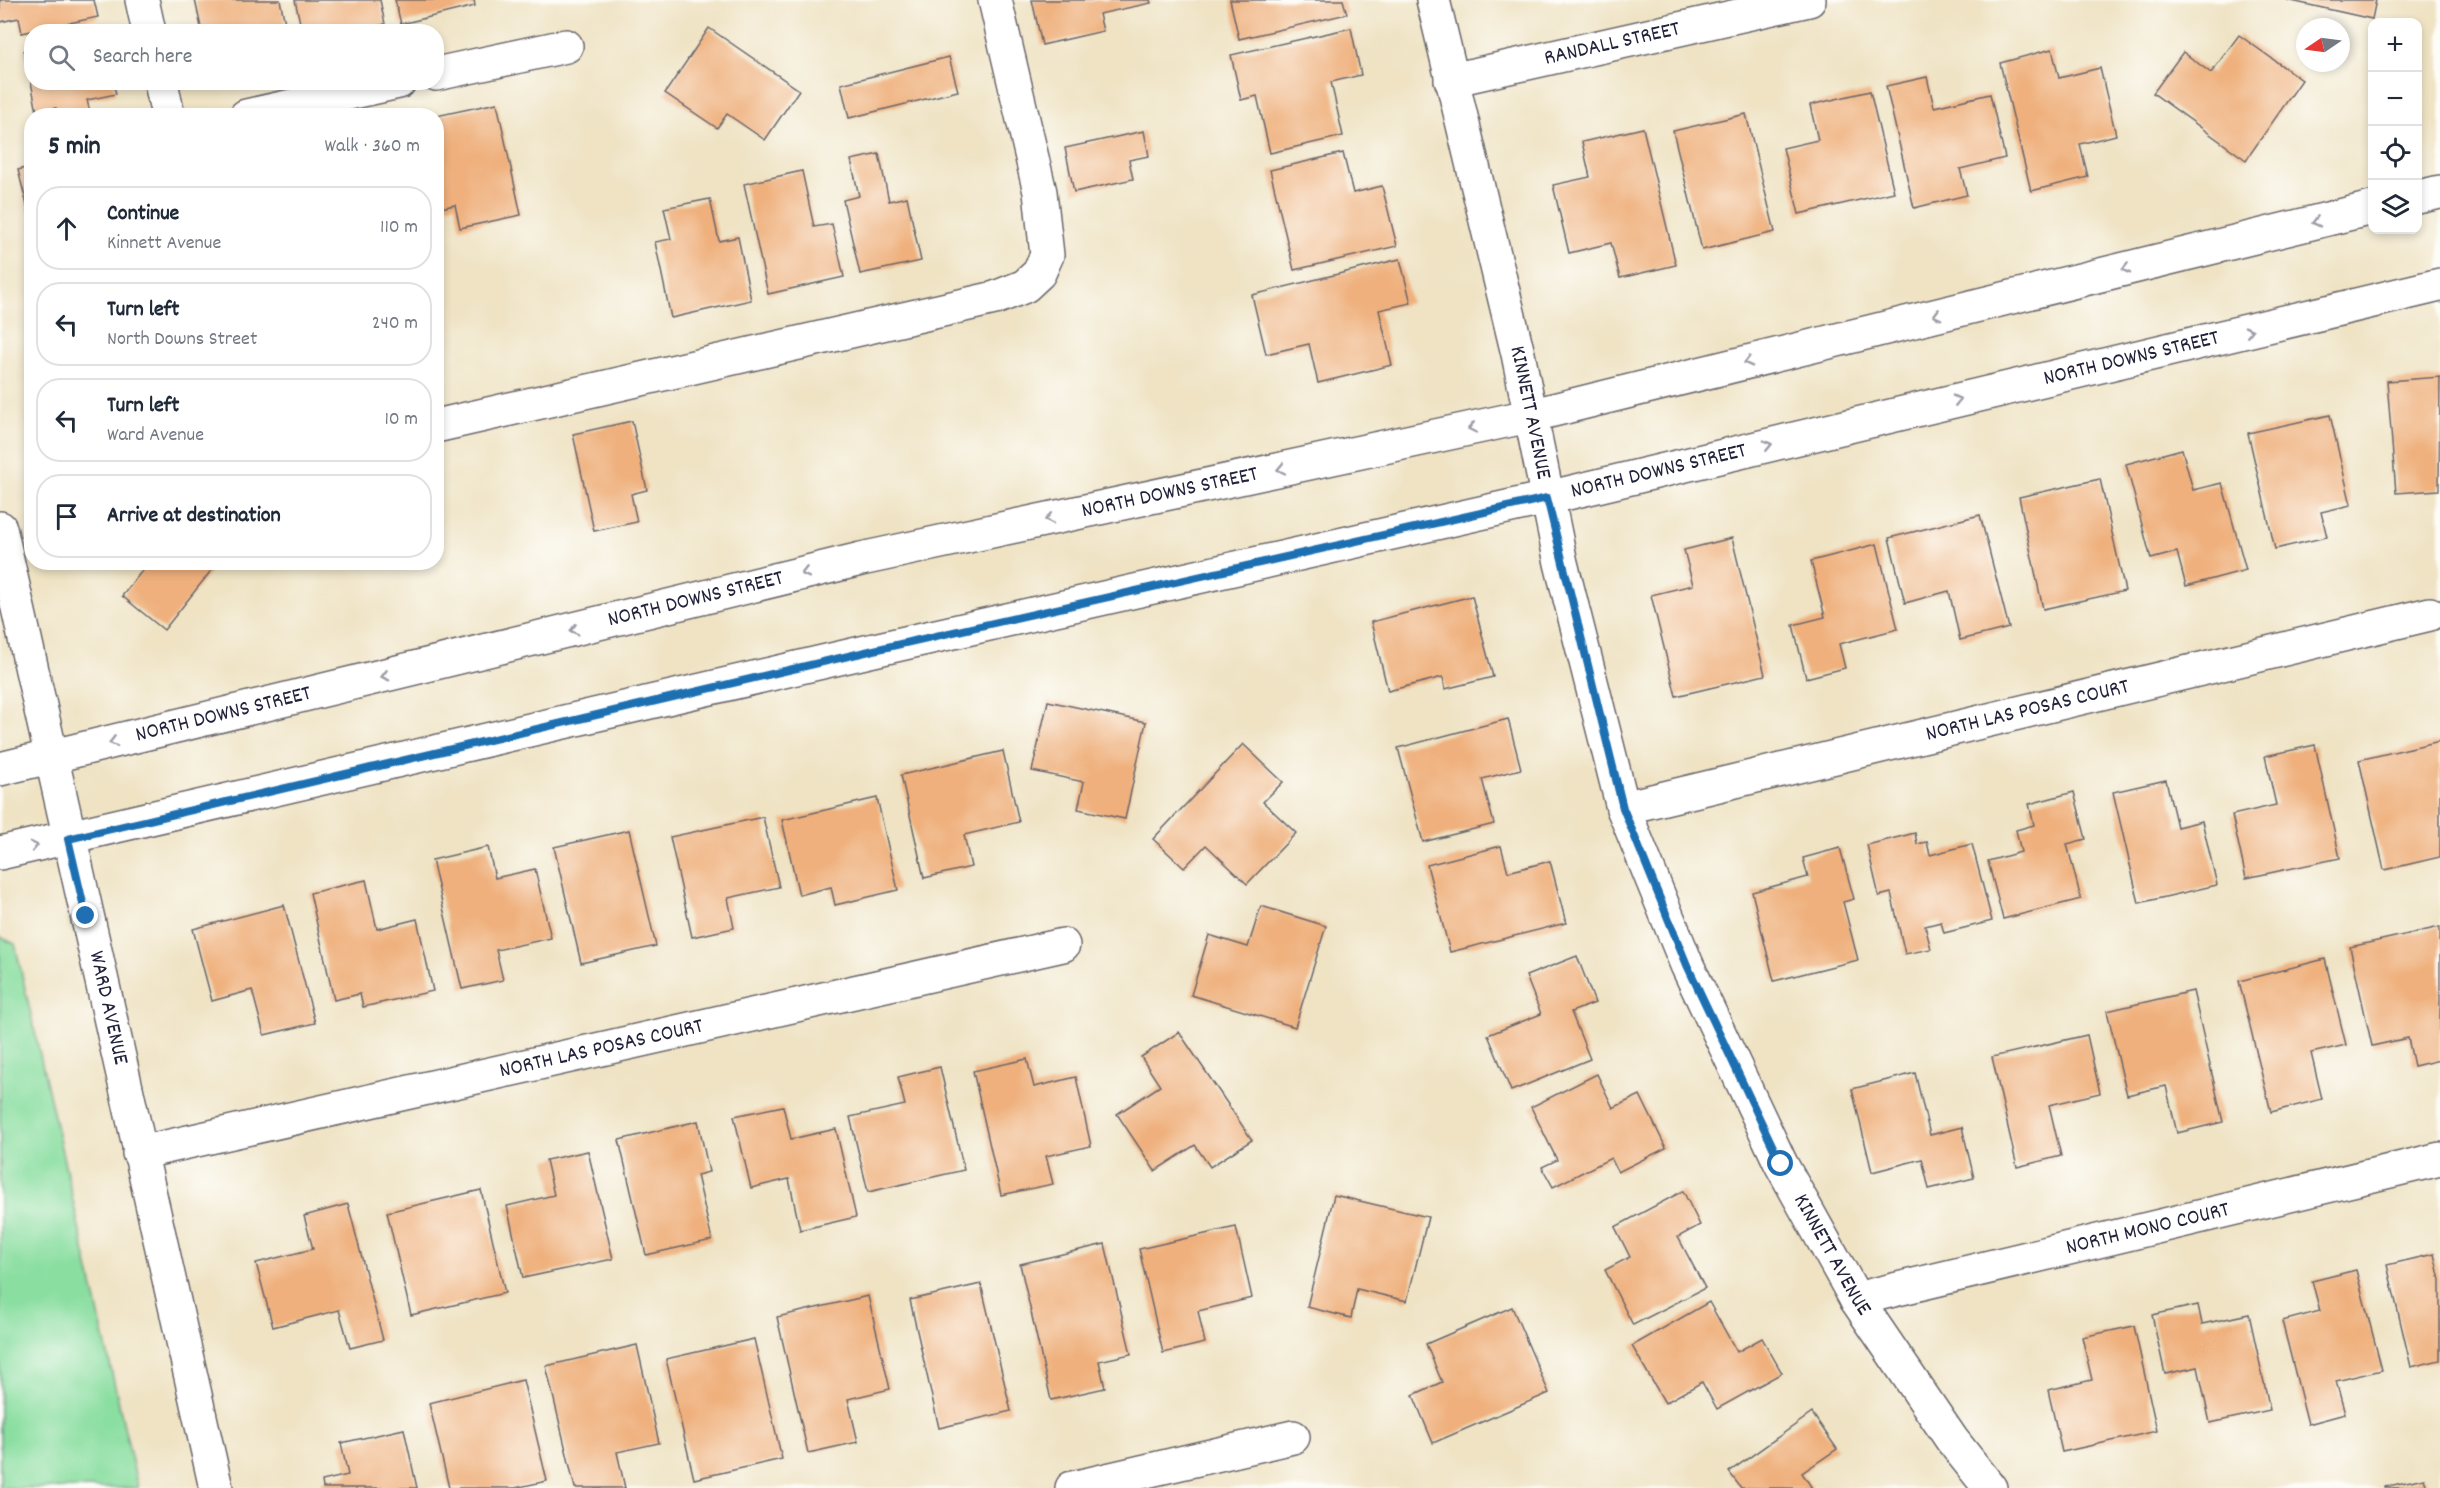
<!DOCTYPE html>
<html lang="en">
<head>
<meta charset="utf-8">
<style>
  :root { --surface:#fff; --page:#f2f2f3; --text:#1f2937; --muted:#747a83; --line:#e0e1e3 }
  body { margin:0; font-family:Dekko,sans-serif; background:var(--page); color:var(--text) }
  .controls { position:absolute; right:18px; top:18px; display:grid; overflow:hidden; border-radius:12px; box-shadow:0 3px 9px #0003 }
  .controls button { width:54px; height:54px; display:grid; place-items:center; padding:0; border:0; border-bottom:2px solid var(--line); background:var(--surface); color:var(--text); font:30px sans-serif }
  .compass { position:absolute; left:2296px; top:18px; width:54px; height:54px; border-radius:50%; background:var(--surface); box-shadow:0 3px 9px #0003; rotate:257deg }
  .stop { position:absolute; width:18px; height:18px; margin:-14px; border:4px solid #1f6fb2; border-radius:50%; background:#fff }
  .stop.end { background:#1f6fb2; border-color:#fff; box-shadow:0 2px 6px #0008 }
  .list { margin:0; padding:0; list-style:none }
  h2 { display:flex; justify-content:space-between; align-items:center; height:78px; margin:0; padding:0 24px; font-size:26px }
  h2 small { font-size:20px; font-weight:400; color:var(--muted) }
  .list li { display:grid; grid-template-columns:39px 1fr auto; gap:18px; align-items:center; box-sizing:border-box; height:84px; margin:0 12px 12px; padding:0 12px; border:2px solid var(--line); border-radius:24px }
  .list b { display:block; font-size:22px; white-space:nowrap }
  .list p { margin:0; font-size:20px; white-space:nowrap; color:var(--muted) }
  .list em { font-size:20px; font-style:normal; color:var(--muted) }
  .icon { flex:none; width:33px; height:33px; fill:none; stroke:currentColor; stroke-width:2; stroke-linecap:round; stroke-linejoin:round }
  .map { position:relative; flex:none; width:2440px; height:1488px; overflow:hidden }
  .search { position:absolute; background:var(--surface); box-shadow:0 3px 9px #0003; left:24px; top:24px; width:420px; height:66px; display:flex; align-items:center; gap:15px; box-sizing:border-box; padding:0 21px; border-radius:24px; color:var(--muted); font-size:22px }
  .panel { position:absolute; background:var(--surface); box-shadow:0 3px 9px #0003; left:24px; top:108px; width:420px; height:462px; border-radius:24px }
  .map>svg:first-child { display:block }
</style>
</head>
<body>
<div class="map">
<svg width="2440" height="1488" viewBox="0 0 2440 1488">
  <rect width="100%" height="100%" fill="#fdfcf7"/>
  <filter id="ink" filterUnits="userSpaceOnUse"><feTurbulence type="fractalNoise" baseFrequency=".0167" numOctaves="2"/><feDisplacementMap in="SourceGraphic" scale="12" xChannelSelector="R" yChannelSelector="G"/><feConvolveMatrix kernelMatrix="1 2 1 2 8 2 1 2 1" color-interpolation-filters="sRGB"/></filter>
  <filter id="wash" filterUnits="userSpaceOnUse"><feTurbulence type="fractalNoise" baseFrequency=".008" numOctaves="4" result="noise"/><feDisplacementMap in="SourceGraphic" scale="24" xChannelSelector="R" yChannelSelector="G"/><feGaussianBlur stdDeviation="1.35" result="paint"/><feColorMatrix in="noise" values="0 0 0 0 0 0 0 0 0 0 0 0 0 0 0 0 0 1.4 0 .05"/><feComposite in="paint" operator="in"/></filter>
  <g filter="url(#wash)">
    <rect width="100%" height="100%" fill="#efe3c4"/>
    <path fill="#89dea0" stroke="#56806e" stroke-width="1.5" d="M 0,937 L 15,944 L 138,1488 L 0,1488 Z"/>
    <g id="blocks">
      <g fill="#efb07d">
        <path d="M 0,0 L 94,0 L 98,17 L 22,33 L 19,18 L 0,22 Z"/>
        <path d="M 195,0 L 280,0 L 287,32 L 202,32 Z"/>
        <path d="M 295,0 L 380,0 L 385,24 L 351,32 L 302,32 Z"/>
        <path d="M 395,0 L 474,0 L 475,6 L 401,24 Z"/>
        <path d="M 1032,0 L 1150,0 L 1151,3 L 1099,14 L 1103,31 L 1042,45 Z"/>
        <path d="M 1230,0 L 1343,0 L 1347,14 L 1239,39 Z"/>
        <path d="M 2287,0 L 2376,0 L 2372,19 Z"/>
        <path d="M 709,28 L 799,90 L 765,140 L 727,114 L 717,128 L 665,93 Z"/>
        <path d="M 1351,28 L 1361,75 L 1331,82 L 1343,136 L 1270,153 L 1257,96 L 1241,100 L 1231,55 Z"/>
        <path d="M 2239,35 L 2302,80 L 2246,160 L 2153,93 L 2183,52 L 2211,73 Z"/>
        <path d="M 32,48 L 32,80 L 31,80 L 24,50 Z"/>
        <path d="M 2052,49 L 2059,78 L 2100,68 L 2116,135 L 2080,144 L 2088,177 L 2031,191 L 2000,63 Z"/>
        <path d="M 949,57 L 958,91 L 849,118 L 841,84 Z"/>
        <path d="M 1927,77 L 1934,107 L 1990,94 L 2005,158 L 1960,169 L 1967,195 L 1914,208 L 1886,86 Z"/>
        <path d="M 31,82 L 113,82 L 116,94 L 87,100 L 90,112 L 77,116 L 58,116 L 56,108 L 37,112 Z"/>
        <path d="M 1870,91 L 1894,192 L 1799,214 L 1783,148 L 1818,140 L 1810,105 Z"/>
        <path d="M 497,103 L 521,215 L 460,228 L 455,205 L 436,209 L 436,116 Z"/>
        <path d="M 1746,114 L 1775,232 L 1702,250 L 1673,131 Z"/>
        <path d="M 1643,128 L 1676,265 L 1620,278 L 1611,243 L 1569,253 L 1553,185 L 1590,177 L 1582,142 Z"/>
        <path d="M 1144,131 L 1149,156 L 1129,160 L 1133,179 L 1074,192 L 1065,148 Z"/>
        <path d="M 1343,153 L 1353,193 L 1382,186 L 1397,246 L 1294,270 L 1270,170 Z"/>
        <path d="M 879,154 L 889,201 L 907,197 L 921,261 L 860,274 L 843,200 L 859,196 L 851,160 Z"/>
        <path d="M 32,166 L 32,213 L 29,213 L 18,170 Z"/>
        <path d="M 802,171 L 814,227 L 832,224 L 844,277 L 768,294 L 744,184 Z"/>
        <path d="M 710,199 L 719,241 L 738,237 L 751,300 L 671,318 L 655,242 L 671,239 L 664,208 Z"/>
        <path d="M 1400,259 L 1411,303 L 1379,310 L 1392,365 L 1318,383 L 1309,344 L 1266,354 L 1252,295 Z"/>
        <path d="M 2440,377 L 2439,490 L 2396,493 L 2387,381 Z"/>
        <path d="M 2330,415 L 2351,505 L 2321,512 L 2327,537 L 2275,549 L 2248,433 Z"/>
        <path d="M 632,421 L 647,490 L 631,494 L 637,522 L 594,531 L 573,434 Z"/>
        <path d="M 2182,449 L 2193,490 L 2222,483 L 2246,570 L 2186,586 L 2177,552 L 2151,559 L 2126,464 Z"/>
        <path d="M 2100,479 L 2125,591 L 2043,609 L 2019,497 Z"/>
        <path d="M 1980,515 L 2009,628 L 1960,640 L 1949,591 L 1905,603 L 1889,538 Z"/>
        <path d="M 1732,538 L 1765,675 L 1676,696 L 1651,595 L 1693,585 L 1684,550 Z"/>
        <path d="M 1877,544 L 1898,629 L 1839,644 L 1845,668 L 1806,678 L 1793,625 L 1825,617 L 1811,561 Z"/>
        <path d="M 149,562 L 218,562 L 164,630 L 122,596 Z"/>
        <path d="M 1472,596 L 1493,677 L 1445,689 L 1443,677 L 1388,691 L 1371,622 Z"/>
        <path d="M 1048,701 L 1146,722 L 1125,819 L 1078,809 L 1084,782 L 1032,771 Z"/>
        <path d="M 1508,719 L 1521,769 L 1482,779 L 1494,824 L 1423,842 L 1398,748 Z"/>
        <path d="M 2440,741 L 2440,857 L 2384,870 L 2359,760 Z"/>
        <path d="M 1243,744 L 1283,782 L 1263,802 L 1296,833 L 1247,884 L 1206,845 L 1184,868 L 1153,839 Z"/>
        <path d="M 2315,745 L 2340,858 L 2246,878 L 2232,815 L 2276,805 L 2265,756 Z"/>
        <path d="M 1003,751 L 1019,822 L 964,835 L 971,867 L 924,878 L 901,775 Z"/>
        <path d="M 2166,780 L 2177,827 L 2202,821 L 2217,885 L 2139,903 L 2113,792 Z"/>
        <path d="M 2074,792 L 2086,839 L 2067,844 L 2081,899 L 2003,919 L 1988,861 L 2021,852 L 2016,830 L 2034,825 L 2029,804 Z"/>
        <path d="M 877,798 L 898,890 L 835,905 L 831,887 L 799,895 L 782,820 Z"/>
        <path d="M 763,817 L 779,887 L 728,898 L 734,928 L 692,937 L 670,837 Z"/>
        <path d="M 629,830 L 656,946 L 581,963 L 554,847 Z"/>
        <path d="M 1915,833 L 1917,844 L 1927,842 L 1930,855 L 1972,844 L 1992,921 L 1944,933 L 1941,922 L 1925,926 L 1931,949 L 1905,954 L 1891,893 L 1879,896 L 1867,845 Z"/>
        <path d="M 1501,846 L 1508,872 L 1550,861 L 1566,923 L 1450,952 L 1427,865 Z"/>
        <path d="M 488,847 L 495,878 L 535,869 L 551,938 L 496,950 L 503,980 L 462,989 L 432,860 Z"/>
        <path d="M 1840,848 L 1854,899 L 1843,902 L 1858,960 L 1774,981 L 1752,892 L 1808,877 L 1803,858 Z"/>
        <path d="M 366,880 L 377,929 L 417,919 L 433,991 L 363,1007 L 360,994 L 334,1000 L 310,893 Z"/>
        <path d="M 284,905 L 315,1023 L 264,1035 L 252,990 L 212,1001 L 193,929 Z"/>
        <path d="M 1261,906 L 1326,926 L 1295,1027 L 1191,995 L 1209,935 L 1248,947 Z"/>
        <path d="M 2440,927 L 2440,1060 L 2414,1066 L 2408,1038 L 2372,1046 L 2350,947 Z"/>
        <path d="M 1577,956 L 1595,1003 L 1571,1012 L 1590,1059 L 1511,1091 L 1488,1035 L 1541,1014 L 1526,976 Z"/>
        <path d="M 2325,959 L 2346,1045 L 2311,1053 L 2322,1099 L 2271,1112 L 2239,981 Z"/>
        <path d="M 2193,991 L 2223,1122 L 2177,1133 L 2166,1086 L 2127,1095 L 2107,1011 Z"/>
        <path d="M 1179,1032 L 1252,1140 L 1210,1167 L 1195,1145 L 1155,1171 L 1117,1114 L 1160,1086 L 1141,1057 Z"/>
        <path d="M 2087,1035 L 2100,1093 L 2049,1105 L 2061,1156 L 2017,1167 L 1992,1057 Z"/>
        <path d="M 1027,1059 L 1034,1087 L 1076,1077 L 1091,1146 L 1046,1156 L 1053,1184 L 1001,1195 L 973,1071 Z"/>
        <path d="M 940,1067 L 964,1170 L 868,1192 L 850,1117 L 905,1105 L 898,1077 Z"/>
        <path d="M 1915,1073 L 1930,1135 L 1962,1127 L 1974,1178 L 1929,1189 L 1922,1159 L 1872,1172 L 1852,1089 Z"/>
        <path d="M 1597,1074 L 1613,1108 L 1640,1095 L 1666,1148 L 1618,1172 L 1611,1158 L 1553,1187 L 1542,1167 L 1557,1160 L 1531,1107 Z"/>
        <path d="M 783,1106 L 791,1139 L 836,1129 L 856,1217 L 800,1230 L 789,1179 L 751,1188 L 734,1116 Z"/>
        <path d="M 698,1121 L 709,1172 L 697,1175 L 712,1240 L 646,1255 L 619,1140 Z"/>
        <path d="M 588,1151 L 613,1259 L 523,1278 L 507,1206 L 554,1195 L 546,1160 Z"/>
        <path d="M 481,1190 L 505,1293 L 411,1315 L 387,1212 Z"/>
        <path d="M 1683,1191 L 1700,1225 L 1678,1237 L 1705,1288 L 1633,1325 L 1605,1270 L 1630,1257 L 1615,1227 Z"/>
        <path d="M 1334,1195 L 1428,1217 L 1407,1301 L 1357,1289 L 1351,1318 L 1307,1307 Z"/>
        <path d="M 348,1204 L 383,1340 L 350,1348 L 339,1310 L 273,1327 L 256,1263 L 313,1249 L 304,1216 Z"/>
        <path d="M 1236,1227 L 1252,1298 L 1198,1311 L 1205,1343 L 1163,1353 L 1139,1249 Z"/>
        <path d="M 1105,1244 L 1131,1354 L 1099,1361 L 1105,1388 L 1051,1400 L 1020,1264 Z"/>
        <path d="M 2434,1254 L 2440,1280 L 2440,1360 L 2411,1367 L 2387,1265 Z"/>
        <path d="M 2356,1270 L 2382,1370 L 2336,1381 L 2345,1414 L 2308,1424 L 2282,1321 L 2320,1311 L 2312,1281 Z"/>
        <path d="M 981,1284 L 1011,1411 L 939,1428 L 910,1300 Z"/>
        <path d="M 868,1296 L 890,1389 L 848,1399 L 858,1442 L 808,1453 L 777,1317 Z"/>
        <path d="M 1709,1302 L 1737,1352 L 1762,1338 L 1782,1373 L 1717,1409 L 1702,1382 L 1665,1403 L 1632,1346 Z"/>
        <path d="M 2198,1305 L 2202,1324 L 2249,1314 L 2270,1410 L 2210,1423 L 2198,1367 L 2165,1374 L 2152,1315 Z"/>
        <path d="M 1512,1307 L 1549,1393 L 1433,1443 L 1413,1395 L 1442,1382 L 1426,1344 Z"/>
        <path d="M 2134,1326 L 2157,1431 L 2062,1452 L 2048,1390 L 2092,1380 L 2082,1337 Z"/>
        <path d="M 754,1339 L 782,1459 L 694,1479 L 666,1359 Z"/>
        <path d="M 637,1345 L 659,1443 L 617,1452 L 625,1488 L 575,1488 L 546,1366 Z"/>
        <path d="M 523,1380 L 547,1481 L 515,1488 L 449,1488 L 429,1403 Z"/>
        <path d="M 1812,1413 L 1837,1449 L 1802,1473 L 1812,1488 L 1741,1488 L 1729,1472 Z"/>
        <path d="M 404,1429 L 417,1488 L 323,1488 L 322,1481 L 348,1475 L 341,1443 Z"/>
        <path d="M 2424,1478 L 2427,1488 L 2384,1488 L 2384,1487 Z"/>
      </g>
    </g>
  </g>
  <g filter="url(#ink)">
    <use href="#blocks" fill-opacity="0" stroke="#6a666b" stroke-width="1.5"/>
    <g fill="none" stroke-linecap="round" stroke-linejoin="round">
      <defs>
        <g id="minor">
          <path d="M 142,0 L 149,32"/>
          <path id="s1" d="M 1433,0 L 1518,354 L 1561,563 L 1623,808 L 1687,965 L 1781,1164 L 1856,1299 L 1952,1440 L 1990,1488"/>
          <path d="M 436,74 L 566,46"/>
          <path id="s2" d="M 1451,80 L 1809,0"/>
          <path d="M 161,82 L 168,116"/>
          <path d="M 246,116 L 399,82"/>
          <path d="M 2418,197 L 2440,192"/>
          <path d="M 436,426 L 995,298 L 1025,286 L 1039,273 L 1047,255 L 1040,192 L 995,0"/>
          <path id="s3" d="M 0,528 L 216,1488"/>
          <path id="s4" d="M 0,769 L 861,559 L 1529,416 L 2372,208"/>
          <path id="s5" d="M 1623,808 L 2430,614"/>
          <path id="s6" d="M 0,853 L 874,650 L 1547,498 L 2440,285"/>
          <path id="s7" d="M 139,1153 L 1063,945"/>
          <path id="s8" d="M 1856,1299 L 2440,1159"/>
          <path d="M 1072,1488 L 1293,1437"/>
        </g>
      </defs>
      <use href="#minor" stroke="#6a666b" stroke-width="36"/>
      <use href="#minor" stroke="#fff" stroke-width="33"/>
    </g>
    <defs><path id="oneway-chevron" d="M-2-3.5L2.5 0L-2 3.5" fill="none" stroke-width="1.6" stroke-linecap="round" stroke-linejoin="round" transform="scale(1.5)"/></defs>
    <g stroke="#9c9ca7">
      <use href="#oneway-chevron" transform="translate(2316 222) rotate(166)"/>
      <use href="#oneway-chevron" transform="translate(2126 269) rotate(166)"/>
      <use href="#oneway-chevron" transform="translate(1937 315) rotate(166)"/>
      <use href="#oneway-chevron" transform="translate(2249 331) rotate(-13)"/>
      <use href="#oneway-chevron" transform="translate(1748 362) rotate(166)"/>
      <use href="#oneway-chevron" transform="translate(1957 400) rotate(-13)"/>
      <use href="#oneway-chevron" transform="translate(1472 428) rotate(168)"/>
      <use href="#oneway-chevron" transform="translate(1768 445) rotate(-13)"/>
      <use href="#oneway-chevron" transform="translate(1281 469) rotate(168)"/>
      <use href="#oneway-chevron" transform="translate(1049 519) rotate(168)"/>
      <use href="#oneway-chevron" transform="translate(805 573) rotate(166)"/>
      <use href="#oneway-chevron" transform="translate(574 630) rotate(166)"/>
      <use href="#oneway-chevron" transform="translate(385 676) rotate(166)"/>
      <use href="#oneway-chevron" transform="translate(113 742) rotate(166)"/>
      <use href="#oneway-chevron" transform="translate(34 846) rotate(-12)"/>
    </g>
  </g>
  <g fill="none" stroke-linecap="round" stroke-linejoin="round" filter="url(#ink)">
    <path stroke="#1f6fb2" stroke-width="8" d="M 86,916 L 68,839 L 874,650 L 1547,498 L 1623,808 L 1687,965 L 1781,1164"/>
  </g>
  <g text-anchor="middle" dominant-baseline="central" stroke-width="4.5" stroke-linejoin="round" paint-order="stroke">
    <g font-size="22" fill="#22223b" stroke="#fdfcf7">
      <text stroke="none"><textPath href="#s2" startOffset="165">RANDALL STREET</textPath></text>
      <text stroke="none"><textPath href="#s6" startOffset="2188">NORTH DOWNS STREET</textPath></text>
      <text stroke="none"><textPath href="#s1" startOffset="424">KINNETT AVENUE</textPath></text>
      <text stroke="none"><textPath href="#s6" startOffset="1702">NORTH DOWNS STREET</textPath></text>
      <text stroke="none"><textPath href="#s4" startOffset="1202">NORTH DOWNS STREET</textPath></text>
      <text stroke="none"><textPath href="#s4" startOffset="716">NORTH DOWNS STREET</textPath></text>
      <text stroke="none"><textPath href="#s5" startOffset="416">NORTH LAS POSAS COURT</textPath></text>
      <text stroke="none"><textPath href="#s4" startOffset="230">NORTH DOWNS STREET</textPath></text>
      <text stroke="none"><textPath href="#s3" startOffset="492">WARD AVENUE</textPath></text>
      <text stroke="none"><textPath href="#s7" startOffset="474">NORTH LAS POSAS COURT</textPath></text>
      <text stroke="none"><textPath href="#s8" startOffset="300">NORTH MONO COURT</textPath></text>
      <text stroke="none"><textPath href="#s1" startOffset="1324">KINNETT AVENUE</textPath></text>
    </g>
  </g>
</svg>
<div class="controls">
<button>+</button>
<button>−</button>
<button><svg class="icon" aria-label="locate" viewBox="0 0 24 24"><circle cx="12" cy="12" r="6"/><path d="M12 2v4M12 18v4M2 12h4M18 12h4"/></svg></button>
<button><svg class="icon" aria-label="layers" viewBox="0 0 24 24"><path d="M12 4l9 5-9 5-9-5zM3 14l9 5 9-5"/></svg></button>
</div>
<svg class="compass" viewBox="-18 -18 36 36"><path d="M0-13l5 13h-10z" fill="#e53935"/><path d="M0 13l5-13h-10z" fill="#747a83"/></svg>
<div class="stop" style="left:1781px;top:1164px"></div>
<div class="stop end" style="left:86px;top:916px"></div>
<div class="search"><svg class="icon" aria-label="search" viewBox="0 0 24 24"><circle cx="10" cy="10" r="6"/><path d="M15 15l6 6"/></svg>Search here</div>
<section class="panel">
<h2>5 min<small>Walk · 360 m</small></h2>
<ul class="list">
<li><svg class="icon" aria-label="ahead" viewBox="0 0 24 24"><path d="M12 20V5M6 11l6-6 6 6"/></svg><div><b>Continue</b><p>Kinnett Avenue</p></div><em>110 m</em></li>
<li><svg class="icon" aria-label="left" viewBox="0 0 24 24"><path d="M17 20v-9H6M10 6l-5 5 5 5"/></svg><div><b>Turn left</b><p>North Downs Street</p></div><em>240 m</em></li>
<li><svg class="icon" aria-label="left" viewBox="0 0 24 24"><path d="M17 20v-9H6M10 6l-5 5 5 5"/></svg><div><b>Turn left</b><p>Ward Avenue</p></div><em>10 m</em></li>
<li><svg class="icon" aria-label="arrive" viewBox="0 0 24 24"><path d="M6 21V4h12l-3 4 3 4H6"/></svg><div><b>Arrive at destination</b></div></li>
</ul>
</section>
</div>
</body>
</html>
